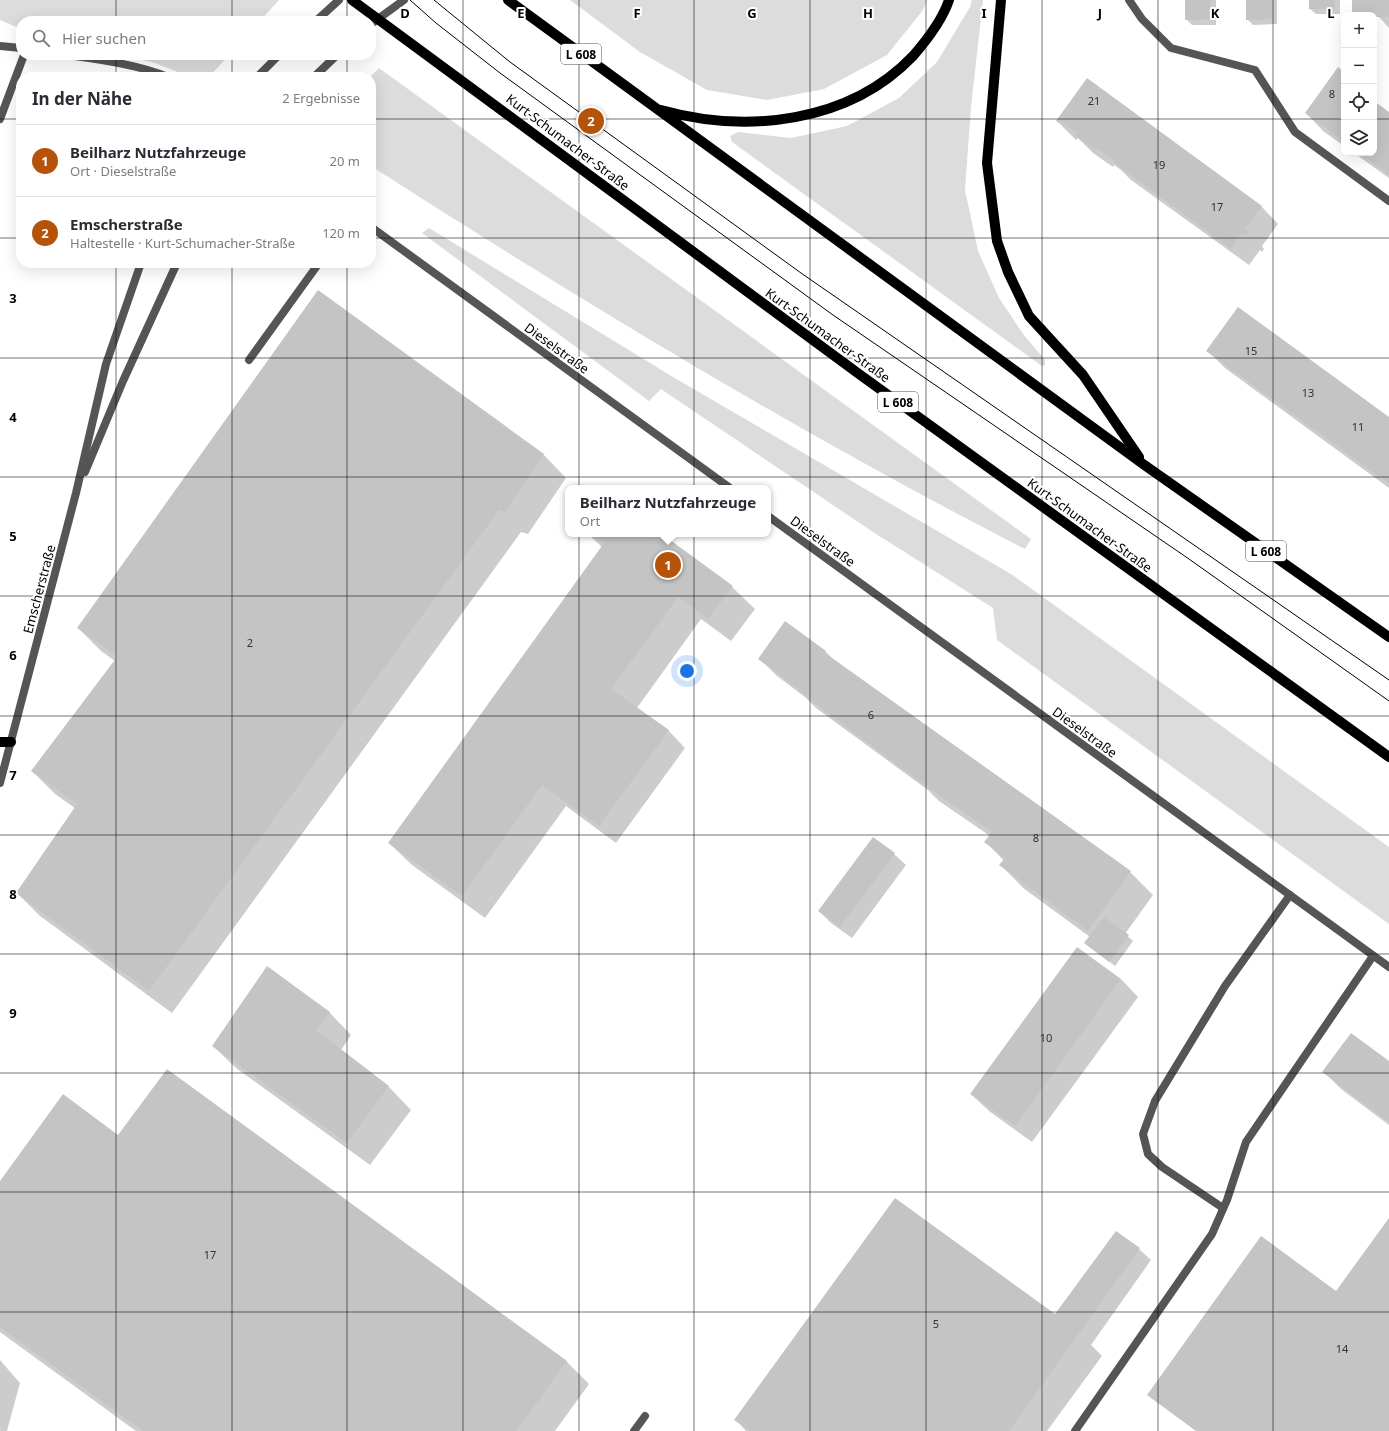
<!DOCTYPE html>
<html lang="de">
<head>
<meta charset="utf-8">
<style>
  :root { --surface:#fff; --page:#f2f2f3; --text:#2b2b33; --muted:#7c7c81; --line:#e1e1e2; --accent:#b45309 }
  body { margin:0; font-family:"Noto Sans",sans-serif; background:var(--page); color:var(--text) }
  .controls { position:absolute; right:12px; top:12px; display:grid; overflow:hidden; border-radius:8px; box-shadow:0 4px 16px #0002 }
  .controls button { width:36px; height:36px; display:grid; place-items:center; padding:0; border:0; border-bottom:1px solid var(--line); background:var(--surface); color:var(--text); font:20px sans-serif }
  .you { position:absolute; left:687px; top:671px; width:14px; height:14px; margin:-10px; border:3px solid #fff; border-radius:50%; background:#1a73e8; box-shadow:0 0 0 6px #1a73e833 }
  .badge { display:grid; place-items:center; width:26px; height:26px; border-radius:50%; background:var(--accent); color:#fff; font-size:13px; font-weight:700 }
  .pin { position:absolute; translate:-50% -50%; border:2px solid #fff; box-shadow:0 1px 4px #0006 }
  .popup { position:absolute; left:565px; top:485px; width:206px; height:52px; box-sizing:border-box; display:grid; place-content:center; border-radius:8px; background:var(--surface); filter:drop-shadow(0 1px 3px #0005); font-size:13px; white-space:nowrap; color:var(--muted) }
  .popup b { font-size:15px; color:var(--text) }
  .popup::after { content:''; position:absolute; left:50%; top:100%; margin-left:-8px; border:8px solid transparent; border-top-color:var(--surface) }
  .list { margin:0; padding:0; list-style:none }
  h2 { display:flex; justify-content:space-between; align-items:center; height:52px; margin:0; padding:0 16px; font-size:17px }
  h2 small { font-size:13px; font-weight:400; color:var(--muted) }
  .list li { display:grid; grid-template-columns:26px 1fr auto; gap:12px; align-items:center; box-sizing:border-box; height:72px; padding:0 16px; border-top:1px solid var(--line) }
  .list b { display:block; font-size:15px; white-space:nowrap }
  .list p { margin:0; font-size:13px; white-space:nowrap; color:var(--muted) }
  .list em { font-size:13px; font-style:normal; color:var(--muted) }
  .icon { flex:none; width:22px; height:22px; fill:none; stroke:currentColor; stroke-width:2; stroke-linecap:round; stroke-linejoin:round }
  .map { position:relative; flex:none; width:1389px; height:1431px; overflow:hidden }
  .search { position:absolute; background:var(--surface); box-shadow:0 4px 16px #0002; left:16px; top:16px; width:360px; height:44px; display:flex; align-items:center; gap:10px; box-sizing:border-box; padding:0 14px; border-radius:16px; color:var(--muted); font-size:15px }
  .panel { position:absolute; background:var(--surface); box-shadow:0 4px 16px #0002; left:16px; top:72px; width:360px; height:196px; border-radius:16px }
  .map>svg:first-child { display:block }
</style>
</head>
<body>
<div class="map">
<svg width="1389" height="1431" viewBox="0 0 1389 1431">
  <rect width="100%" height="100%" fill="#fff"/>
  <g fill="#dcdcdc">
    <path d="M 0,0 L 279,0 L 260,21 L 21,21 L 21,29 L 0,20 Z"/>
    <path d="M 570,0 L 927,0 L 923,10 L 887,55 L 824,89 L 767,100 L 707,90 L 640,52 Z"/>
    <path d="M 972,0 L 983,0 L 971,107 L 965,190 L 978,251 L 999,298 L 1023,334 L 1045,360 L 1045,365 L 1042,366 L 732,142 L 730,136 L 738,132 L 791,138 L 847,126 L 899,98 L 937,62 L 970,7 Z"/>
    <path d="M 123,55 L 229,55 L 209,77 L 190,77 L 155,63 Z"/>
    <path d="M 379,68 L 1031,539 L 1025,549 C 800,434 583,302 371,166 L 370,77 Z"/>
    <path d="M 429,228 L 673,377 L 1011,574 L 1389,847 L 1389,924 L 997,640 L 993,608 L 873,532 L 661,389 L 649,401 L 422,233 Z"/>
  </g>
  <g fill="#0003">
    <path d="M 1186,0 L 1216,0 L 1216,25 L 1192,25 L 1186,19 Z"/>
    <path d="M 1247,0 L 1277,0 L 1277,24 L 1253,25 L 1247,19 Z"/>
    <path d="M 1310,0 L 1340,0 L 1340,14 L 1316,14 L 1310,9 Z"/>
    <path d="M 1353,0 L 1389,0 L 1389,28 L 1379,17 L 1374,17 L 1374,15 L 1356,15 L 1353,12 Z"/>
    <path d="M 1344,73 L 1344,146 L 1323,131 L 1306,113 Z"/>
    <path d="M 1087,80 L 1261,206 L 1278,224 L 1262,246 L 1264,249 L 1262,252 L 1260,250 L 1249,265 L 1131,180 L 1121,170 L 1114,165 L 1113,167 L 1093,153 L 1078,138 L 1076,140 L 1057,121 Z"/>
    <path d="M 1374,102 L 1389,113 L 1389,178 L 1354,153 L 1374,153 Z"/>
    <path d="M 318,291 L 544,455 L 566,478 L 528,534 L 521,532 L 172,1013 L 40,916 L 17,893 L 76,809 L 55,794 L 32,771 L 115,661 L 101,651 L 78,628 Z"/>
    <path d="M 1208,351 L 1389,418 L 1389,488 L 1225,368 Z"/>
    <path d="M 588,534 L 660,534 L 732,587 L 755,609 L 731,641 L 701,619 L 637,708 L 668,730 L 685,748 L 616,843 L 566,806 L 485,918 L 412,865 L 389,843 L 602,547 Z"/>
    <path d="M 785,622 L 826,652 L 834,660 L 1130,872 L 1153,895 L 1125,934 L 1133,941 L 1115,966 L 1086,943 L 1090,937 L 1023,888 L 1001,865 L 1004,861 L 986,842 L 990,836 L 939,801 L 928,790 L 816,708 L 805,697 L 777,676 L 760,659 Z"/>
    <path d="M 894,854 L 906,865 L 852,938 L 831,923 L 819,911 Z"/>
    <path d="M 1121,979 L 1138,997 L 1032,1142 L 989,1111 L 971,1094 Z"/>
    <path d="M 329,1012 L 351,1035 L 341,1050 L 389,1087 L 411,1110 L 370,1165 L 236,1068 L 213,1046 Z"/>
    <path d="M 1389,1062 L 1389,1125 L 1341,1089 L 1324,1072 Z"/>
    <path d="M 118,1137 L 566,1361 L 589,1384 L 555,1431 L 136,1431 L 0,1332 L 0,1182 Z"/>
    <path d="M 1139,1249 L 1151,1260 L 1091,1345 L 1102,1356 L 1047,1431 L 746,1431 L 736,1420 L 1055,1316 Z"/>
    <path d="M 0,1360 L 20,1383 L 7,1431 L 0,1431 Z"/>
  </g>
  <g fill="#c4c4c4">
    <path d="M 1185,0 L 1211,0 L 1211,19 L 1185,20 Z"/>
    <path d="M 1246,0 L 1272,0 L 1272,19 L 1246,20 Z"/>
    <rect x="1309" y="0" width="26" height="9"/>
    <path d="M 1352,0 L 1389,0 L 1389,16 L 1377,17 L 1376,12 L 1352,13 Z"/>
    <path d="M 1338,67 L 1344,72 L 1344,142 L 1305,113 Z"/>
    <path d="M 1087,78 L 1262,206 L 1245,229 L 1248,231 L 1245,235 L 1242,233 L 1231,249 L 1113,162 L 1114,161 L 1096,148 L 1095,150 L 1075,136 L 1077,133 L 1061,121 L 1059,123 L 1056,121 Z"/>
    <path d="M 1374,101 L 1389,112 L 1389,175 L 1359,153 L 1374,153 Z"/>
    <path d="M 318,290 L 544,454 L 505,512 L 499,510 L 149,991 L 16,893 L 77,804 L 31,771 L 117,657 L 77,628 Z"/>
    <path d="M 1238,307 L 1389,417 L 1389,484 L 1206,351 Z"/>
    <path d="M 591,534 L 662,534 L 733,586 L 708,619 L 678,597 L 611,689 L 669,730 L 599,826 L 542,785 L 462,896 L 388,843 L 604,543 Z"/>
    <path d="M 785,621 L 826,651 L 825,653 L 1131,871 L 1088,931 L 999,865 L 1005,858 L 984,842 L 992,832 L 915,778 L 798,691 L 799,689 L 758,659 Z"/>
    <path d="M 873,837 L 895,853 L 840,927 L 818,911 Z"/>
    <path d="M 1104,917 L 1129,935 L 1109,962 L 1084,943 Z"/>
    <path d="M 1077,947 L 1121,979 L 1015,1126 L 970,1094 Z"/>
    <path d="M 267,966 L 330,1012 L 316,1030 L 389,1086 L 347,1143 L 212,1046 Z"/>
    <path d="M 1351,1033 L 1389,1061 L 1389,1122 L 1322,1072 Z"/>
    <path d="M 167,1069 L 567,1361 L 516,1431 L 143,1431 L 0,1327 L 0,1181 L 63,1094 L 118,1135 Z"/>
    <path d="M 895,1198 L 1055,1314 L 1116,1231 L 1140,1248 L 1009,1431 L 750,1431 L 734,1420 Z"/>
    <path d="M 1389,1218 L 1389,1431 L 1196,1431 L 1147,1395 L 1261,1236 L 1336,1291 Z"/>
  </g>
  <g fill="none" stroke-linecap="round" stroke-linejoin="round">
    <g stroke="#555" stroke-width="8">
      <path d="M 0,46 L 21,48"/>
      <path d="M 67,55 C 101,60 136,64 168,77"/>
      <path d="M 0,119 L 24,55"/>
      <path d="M 249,360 L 319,263"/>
      <path d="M 1223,1208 L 1162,1167 L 1148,1154 L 1143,1134 L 1155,1101 L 1225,986 L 1290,895"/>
      <path d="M 634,1431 L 645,1416"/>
      <path d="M 1075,1431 L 1212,1234 L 1227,1200 L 1246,1142 L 1373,956"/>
    </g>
    <g stroke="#555" stroke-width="8">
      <path d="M 1129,0 L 1142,19 L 1171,48 L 1255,70 L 1295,132 L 1389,201"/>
      <path d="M 371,227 L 730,488"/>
      <path d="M 768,516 L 1389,967"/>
    </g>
    <g stroke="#555" stroke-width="8">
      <path d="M 316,21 L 339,0"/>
      <path d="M 371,24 L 404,0"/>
      <path d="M 257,77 L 279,55"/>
      <path d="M 314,77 L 337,55"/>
      <path d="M 85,472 L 123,381 L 177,263"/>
      <path d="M 0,783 L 76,493 L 106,364 L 141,263"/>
    </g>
    <g stroke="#000" stroke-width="10">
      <path d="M 352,0 L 859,374 L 1389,757"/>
      <path d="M 508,0 L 1143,464 L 1389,637"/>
      <path d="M 1001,0 L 987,163 L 997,241 L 1008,272 L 1029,316 L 1083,375 L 1139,457"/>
      <path d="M 661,110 C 747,134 849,123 913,56 C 927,40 942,21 949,0"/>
      <path d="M 0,742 L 11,742"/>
    </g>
    <g stroke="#000" stroke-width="1">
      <path d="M 410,0 L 436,23 L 500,73 L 833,315 L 1189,559 L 1389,701"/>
      <path d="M 434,0 L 510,62 L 801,273 L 1389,680"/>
    </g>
  </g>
  <path fill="none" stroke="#000" stroke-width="1" stroke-opacity="0.55" d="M 116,0 L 116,21M 232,0 L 232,21M 347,0 L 347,21M 463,0 L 463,1431M 579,0 L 579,1431M 694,0 L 694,1431M 810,0 L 810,1431M 926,0 L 926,1431M 1042,0 L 1042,1431M 1158,0 L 1158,1431M 1273,0 L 1273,1431M 116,55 L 116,77M 232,55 L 232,77M 347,55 L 347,77M 0,119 L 21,119M 371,119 L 1344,119M 1374,119 L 1389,119M 0,238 L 21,238M 371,238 L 1389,238M 116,263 L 116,1431M 232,263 L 232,1431M 347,263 L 347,1431M 0,358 L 1389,358M 0,477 L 1389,477M 0,596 L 1389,596M 0,716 L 1389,716M 0,835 L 1389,835M 0,954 L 1389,954M 0,1073 L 1389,1073M 0,1192 L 1389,1192M 0,1312 L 1389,1312"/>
  <g text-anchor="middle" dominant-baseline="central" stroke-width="4" stroke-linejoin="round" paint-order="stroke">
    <g font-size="11" fill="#313131">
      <text x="1332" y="93">8</text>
      <text x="1094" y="100">21</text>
      <text x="1159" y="164">19</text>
      <text x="1217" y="206">17</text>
      <text x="1251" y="350">15</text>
      <text x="1308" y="392">13</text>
      <text x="1358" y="426">11</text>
      <text x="250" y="642">2</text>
      <text x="871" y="714">6</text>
      <text x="1036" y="837">8</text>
      <text x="1046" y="1037">10</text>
      <text x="210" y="1254">17</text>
      <text x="936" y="1323">5</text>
      <text x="1342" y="1348">14</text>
    </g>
    <g fill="#fff" stroke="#4c4c4c" stroke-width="1">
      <rect x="561" y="44" width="40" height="20" rx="3"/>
      <rect x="878" y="392" width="40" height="20" rx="3"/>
      <rect x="1246" y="541" width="40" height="20" rx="3"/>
    </g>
    <g font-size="12" font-weight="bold" fill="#000">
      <text x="581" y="54">L 608</text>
      <text x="898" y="402">L 608</text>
      <text x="1266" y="551">L 608</text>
    </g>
    <g font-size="13" fill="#000" stroke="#fff">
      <text transform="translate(568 142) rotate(37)">Kurt-Schumacher-Straße</text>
      <text transform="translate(828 335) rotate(36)">Kurt-Schumacher-Straße</text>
      <text transform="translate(557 348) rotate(36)">Dieselstraße</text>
      <text transform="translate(1090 525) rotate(36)">Kurt-Schumacher-Straße</text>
      <text transform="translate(823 541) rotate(36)">Dieselstraße</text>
      <text transform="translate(39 589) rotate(-75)">Emscherstraße</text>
      <text transform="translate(1085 732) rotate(36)">Dieselstraße</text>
    </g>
  </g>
  <g font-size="13" text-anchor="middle" font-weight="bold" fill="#000" stroke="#fff" stroke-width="4" stroke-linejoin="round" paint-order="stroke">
    <text x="405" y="18">D</text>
    <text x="521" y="18">E</text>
    <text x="637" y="18">F</text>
    <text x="752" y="18">G</text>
    <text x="868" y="18">H</text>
    <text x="984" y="18">I</text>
    <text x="1100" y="18">J</text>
    <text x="1215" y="18">K</text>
    <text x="1331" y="18">L</text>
    <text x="13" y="303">3</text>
    <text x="13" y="422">4</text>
    <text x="13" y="541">5</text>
    <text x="13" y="660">6</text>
    <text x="13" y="780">7</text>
    <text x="13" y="899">8</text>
    <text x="13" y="1018">9</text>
  </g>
</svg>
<div class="controls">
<button>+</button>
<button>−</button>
<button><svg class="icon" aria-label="locate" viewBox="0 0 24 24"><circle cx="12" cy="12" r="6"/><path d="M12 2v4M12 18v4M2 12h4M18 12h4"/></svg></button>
<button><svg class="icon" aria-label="layers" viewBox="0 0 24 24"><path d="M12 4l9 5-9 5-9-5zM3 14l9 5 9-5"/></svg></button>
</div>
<div class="you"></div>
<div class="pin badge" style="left:668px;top:565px">1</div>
<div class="popup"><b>Beilharz Nutzfahrzeuge</b>Ort</div>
<div class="pin badge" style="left:591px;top:121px">2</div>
<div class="search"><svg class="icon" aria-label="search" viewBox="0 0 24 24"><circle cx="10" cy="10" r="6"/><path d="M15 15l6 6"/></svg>Hier suchen</div>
<section class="panel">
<h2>In der Nähe<small>2 Ergebnisse</small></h2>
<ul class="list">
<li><span class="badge">1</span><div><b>Beilharz Nutzfahrzeuge</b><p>Ort · Dieselstraße</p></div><em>20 m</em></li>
<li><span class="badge">2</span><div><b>Emscherstraße</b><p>Haltestelle · Kurt-Schumacher-Straße</p></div><em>120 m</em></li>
</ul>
</section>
</div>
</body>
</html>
